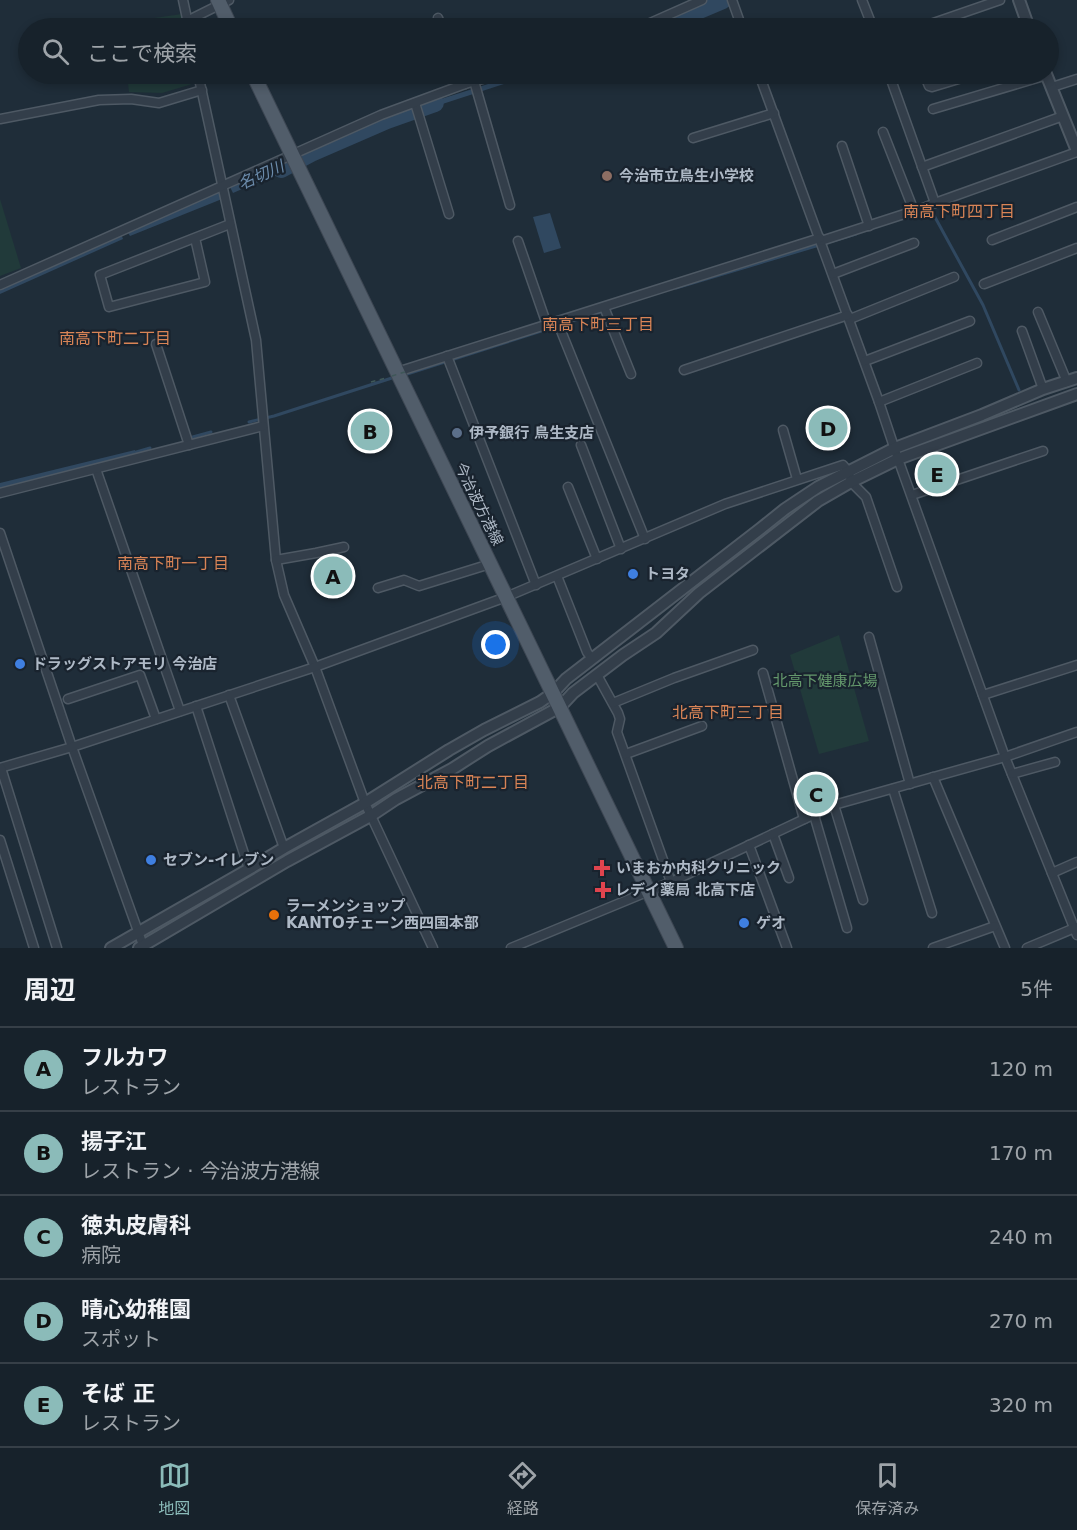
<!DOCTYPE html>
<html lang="ja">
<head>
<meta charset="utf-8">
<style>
  :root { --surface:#17222b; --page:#202a33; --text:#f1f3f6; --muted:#9ea4a9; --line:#363f47; --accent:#8bbbb9 }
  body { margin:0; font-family:"DejaVu Sans","Noto Sans JP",sans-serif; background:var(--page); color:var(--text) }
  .you { position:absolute; left:496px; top:645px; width:21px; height:21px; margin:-15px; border:4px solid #fff; border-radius:50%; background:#1a73e8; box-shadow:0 0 0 9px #1a73e833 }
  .badge { display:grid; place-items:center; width:39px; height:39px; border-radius:50%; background:var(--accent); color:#111; font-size:20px; font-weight:700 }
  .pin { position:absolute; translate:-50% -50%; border:3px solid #fff; box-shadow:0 2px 6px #0006 }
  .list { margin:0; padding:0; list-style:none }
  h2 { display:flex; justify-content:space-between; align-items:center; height:78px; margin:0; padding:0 24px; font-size:26px }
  h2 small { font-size:20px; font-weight:400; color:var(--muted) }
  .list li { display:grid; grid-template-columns:39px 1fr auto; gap:18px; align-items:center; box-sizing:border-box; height:84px; padding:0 24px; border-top:2px solid var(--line) }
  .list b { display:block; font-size:22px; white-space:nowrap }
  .list p { margin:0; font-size:20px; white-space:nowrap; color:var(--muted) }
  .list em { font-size:20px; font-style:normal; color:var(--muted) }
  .icon { flex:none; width:33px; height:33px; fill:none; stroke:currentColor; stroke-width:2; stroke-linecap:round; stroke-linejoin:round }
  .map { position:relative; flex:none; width:1077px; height:948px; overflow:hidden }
  .search { position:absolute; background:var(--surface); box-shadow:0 3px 9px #0003; left:18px; right:18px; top:18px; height:66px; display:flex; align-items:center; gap:15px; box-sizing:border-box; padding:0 21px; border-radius:33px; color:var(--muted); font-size:22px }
  .sheet { height:498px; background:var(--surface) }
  nav { display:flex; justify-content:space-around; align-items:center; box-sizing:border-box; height:84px; border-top:2px solid var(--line); background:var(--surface); font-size:16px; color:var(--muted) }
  nav a { display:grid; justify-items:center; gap:3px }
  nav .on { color:var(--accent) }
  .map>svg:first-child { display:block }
</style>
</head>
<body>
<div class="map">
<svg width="1077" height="948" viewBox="0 0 1077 948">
  <rect width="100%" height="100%" fill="#1f2d39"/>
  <g fill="#213a3a">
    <path d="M 182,14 L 185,28 L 120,28 L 119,23 Z"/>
    <path d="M 127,74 L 194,74 L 195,80 L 192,84 L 162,93 L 129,92 Z"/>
    <path d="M 0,199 L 21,268 L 0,276 Z"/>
    <path d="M 839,635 L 869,741 L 819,754 L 790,655 Z"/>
  </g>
  <g fill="#304860">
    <path d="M 519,74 L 535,74 L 421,111 L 419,106 Z"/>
    <path d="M 290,161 L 293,167 L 233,193 L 230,187 Z"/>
    <path d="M 219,192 L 222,199 L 130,236 L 127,231 Z"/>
    <path d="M 550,213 L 561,248 L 544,253 L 533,217 Z"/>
    <path d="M 121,234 L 123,239 L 0,294 L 0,287 Z"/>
    <path d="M 135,450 L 136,457 L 0,490 L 0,483 Z"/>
  </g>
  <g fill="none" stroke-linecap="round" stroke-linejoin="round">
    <g stroke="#304860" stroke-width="3">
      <path d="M 930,208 L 983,305 L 1019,390"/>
      <path d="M 676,288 L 856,234"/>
      <path d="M 404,375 L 604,311"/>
      <path d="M 249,422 L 274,416 L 395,377"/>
      <path d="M 189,438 L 211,432"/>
      <path d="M 133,453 L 150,448"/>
    </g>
    <g stroke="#304860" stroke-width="18">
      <path d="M 657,28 L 723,0"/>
      <path d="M 281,169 L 311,153 L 387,120 L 435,103"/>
    </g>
    <defs>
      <g id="minor">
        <path d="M 183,0 L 189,28"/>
        <path d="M 732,0 L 742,28"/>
        <path d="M 862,0 L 873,28"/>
        <path d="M 438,18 L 442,28"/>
        <path d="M 187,21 L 229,0"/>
        <path d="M 639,28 L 702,0"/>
        <path d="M 919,28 L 1000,0"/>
        <path d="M 198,74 L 256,340 L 276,560 L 284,595 L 315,667 L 365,803 L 433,948"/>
        <path d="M 460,74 L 465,84"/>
        <path d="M 759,74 L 879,402 L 898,459 L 1005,757 L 1077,935"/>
        <path d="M 889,74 L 935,203 L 1077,152"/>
        <path d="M 924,74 L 929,86 L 932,87 L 975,74"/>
        <path d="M 474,81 L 510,205"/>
        <path d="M 1052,87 L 1077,79"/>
        <path d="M 415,103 L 449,214"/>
        <path d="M 933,109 L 1047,75"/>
        <path d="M 0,119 L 99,100 L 131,99 L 159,103 L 202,90"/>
        <path d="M 883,132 L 914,211"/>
        <path d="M 693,138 L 774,113"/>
        <path d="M 842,146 L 869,226"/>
        <path d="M 922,167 L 1063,116"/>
        <path d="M 195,238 L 205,282 L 109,307 L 100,275 L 230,224"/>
        <path d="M 992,240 L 1077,207"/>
        <path d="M 518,241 L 547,325"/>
        <path d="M 821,241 L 926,207 L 935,203"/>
        <path d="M 833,274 L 914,243"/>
        <path d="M 984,284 L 1077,248"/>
        <path d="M 0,285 L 381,115 L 465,84 L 500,74"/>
        <path d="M 604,307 L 631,374"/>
        <path d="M 1038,312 L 1067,382"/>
        <path d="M 850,319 L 954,277"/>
        <path d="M 557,321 L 645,539"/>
        <path d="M 1022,331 L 1043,389"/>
        <path d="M 156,344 L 189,445"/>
        <path d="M 447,356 L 536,585"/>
        <path d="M 865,361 L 970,321"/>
        <path d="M 684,370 L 848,315"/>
        <path d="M 397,372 L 820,238"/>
        <path d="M 879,402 L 977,363"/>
        <path d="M 783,430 L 797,479"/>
        <path d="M 581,445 L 621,549"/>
        <path d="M 96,469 L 180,711"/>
        <path d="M 568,487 L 597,559"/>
        <path d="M 0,493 L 263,426"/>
        <path d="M 912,495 L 1043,451"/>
        <path d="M 0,533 L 72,747 L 144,948"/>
        <path d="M 276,560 L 316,553 L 344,547"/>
        <path d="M 557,576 L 587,652 L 592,659"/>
        <path d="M 378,588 L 404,580 L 419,586 L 490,564"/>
        <path d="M 869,637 L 910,784"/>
        <path d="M 763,673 L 804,819"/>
        <path d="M 597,675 L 618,713 L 620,719 L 617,732 L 671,882"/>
        <path d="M 229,695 L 284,848"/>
        <path d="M 983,695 L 1077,665"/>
        <path d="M 68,699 L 140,675 L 156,719"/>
        <path d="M 613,703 L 674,678 L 753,650"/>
        <path d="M 196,706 L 249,869"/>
        <path d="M 626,754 L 702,726"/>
        <path d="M 0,768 L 72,747 L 315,667 L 506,597 L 725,504 L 843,465 L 849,472 L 851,482 L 866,497 L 897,587"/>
        <path d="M 1,768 L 57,948"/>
        <path d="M 1012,774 L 1055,762"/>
        <path d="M 933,777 L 1005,948"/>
        <path d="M 893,789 L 932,913"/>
        <path d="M 834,805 L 863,900"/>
        <path d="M 814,815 L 847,928"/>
        <path d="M 773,834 L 789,878"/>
        <path d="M 0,840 L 34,948"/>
        <path d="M 749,845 L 787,948"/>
        <path d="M 1052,873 L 1077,862"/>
        <path d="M 511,948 L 671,882 L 834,805 L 1005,757 L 1077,732"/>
        <path d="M 933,948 L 995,926"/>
        <path d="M 1027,948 L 1077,927"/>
      </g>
      <g id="tertiary">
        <path d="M 1019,0 L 1029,28"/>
        <path d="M 1046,74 L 1077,151"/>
        <path d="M 111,948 L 249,869 L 284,848 L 365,803 L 449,750 L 484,730 L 540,702 L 553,693 L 566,679 L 760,529 L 785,509 L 818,487 L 895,448 L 982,415 L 1043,389 L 1077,378"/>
        <path d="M 139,948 L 287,861 L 372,815 L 396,799 L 452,769 L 488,746 L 560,707 L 573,693 L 623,655 L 656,633 L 699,593 L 818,501 L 851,482 L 898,459 L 1077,394"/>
      </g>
      <g id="primary">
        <path d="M 218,0 L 231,28"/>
        <path d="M 253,74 L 676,948"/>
      </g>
    </defs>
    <use href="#minor" stroke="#4e5964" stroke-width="11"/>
    <use href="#tertiary" stroke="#4e5964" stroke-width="14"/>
    <use href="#primary" stroke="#3d4753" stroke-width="16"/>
    <path stroke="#3f5758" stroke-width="1.5" stroke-dasharray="4.5 4.5" stroke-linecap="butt" d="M 371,382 L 386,378"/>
    <use href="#minor" stroke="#333e4a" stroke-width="8"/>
    <use href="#tertiary" stroke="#333e4a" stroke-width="10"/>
    <use href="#primary" stroke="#515d6a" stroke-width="14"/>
    <path stroke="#3f5758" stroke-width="1.5" stroke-dasharray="4.5 4.5" stroke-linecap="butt" d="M 392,376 L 408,371"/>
  </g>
  <circle fill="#8d6e63" stroke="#19232e" stroke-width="2" cx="607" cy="176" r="6"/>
  <circle fill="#5c6f8a" stroke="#19232e" stroke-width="2" cx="457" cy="433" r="6"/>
  <g fill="#3f7fe0" stroke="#19232e" stroke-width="2">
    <circle cx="633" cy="574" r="6"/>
    <circle cx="20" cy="664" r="6"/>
    <circle cx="151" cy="860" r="6"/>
    <circle cx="744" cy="923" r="6"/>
  </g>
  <g fill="#e0444e" stroke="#19232e" stroke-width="2">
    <path d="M599 859h6v6h6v6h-6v6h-6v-6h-6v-6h6z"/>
    <path d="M600 881h6v6h6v6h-6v6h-6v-6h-6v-6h6z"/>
  </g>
  <circle fill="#e8710a" stroke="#19232e" stroke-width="2" cx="274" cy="915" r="6"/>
  <g text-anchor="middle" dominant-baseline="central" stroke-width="4.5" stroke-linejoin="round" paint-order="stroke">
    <g font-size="15" font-weight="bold" fill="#aeb9c6" stroke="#19232e" text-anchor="start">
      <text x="619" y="176">今治市立鳥生小学校</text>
      <text x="469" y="433">伊予銀行 鳥生支店</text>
      <text x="645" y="574">トヨタ</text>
      <text x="32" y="664">ドラッグストアモリ 今治店</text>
      <text x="163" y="860">セブン-イレブン</text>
      <text x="616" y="868">いまおか内科クリニック</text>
      <text x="615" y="890">レデイ薬局 北高下店</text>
      <text x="286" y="906">ラーメンショップ<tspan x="286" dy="17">KANTOチェーン西四国本部</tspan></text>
      <text x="756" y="923">ゲオ</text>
    </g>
    <g font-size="15" fill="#aeb9c6" stroke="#19232e">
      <text transform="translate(479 504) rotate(64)">今治波方港線</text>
    </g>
    <g font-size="15" fill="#64986c" stroke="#19232e">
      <text x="825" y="681">北高下健康広場</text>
    </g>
    <g font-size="16" font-style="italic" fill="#6c8cac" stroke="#19232e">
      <text transform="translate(261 175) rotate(-24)">名切川</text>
    </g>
    <g font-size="16" fill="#d98456" stroke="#19232e">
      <text x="959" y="211">南高下町四丁目</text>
      <text x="598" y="324">南高下町三丁目</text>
      <text x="115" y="338">南高下町二丁目</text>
      <text x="173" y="563">南高下町一丁目</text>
      <text x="728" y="712">北高下町三丁目</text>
      <text x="473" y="782">北高下町二丁目</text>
    </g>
  </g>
</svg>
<div class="you"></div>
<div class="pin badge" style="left:333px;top:576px">A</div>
<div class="pin badge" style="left:370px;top:431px">B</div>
<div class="pin badge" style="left:816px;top:794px">C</div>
<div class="pin badge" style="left:828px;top:428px">D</div>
<div class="pin badge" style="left:937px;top:474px">E</div>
<div class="search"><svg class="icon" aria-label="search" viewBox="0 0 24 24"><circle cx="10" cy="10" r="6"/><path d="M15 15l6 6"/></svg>ここで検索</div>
</div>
<section class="sheet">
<h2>周辺<small>5件</small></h2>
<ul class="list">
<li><span class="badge">A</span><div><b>フルカワ</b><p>レストラン</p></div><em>120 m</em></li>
<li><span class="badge">B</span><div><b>揚子江</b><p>レストラン · 今治波方港線</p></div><em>170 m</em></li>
<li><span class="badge">C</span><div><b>徳丸皮膚科</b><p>病院</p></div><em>240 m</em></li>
<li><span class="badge">D</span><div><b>晴心幼稚園</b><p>スポット</p></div><em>270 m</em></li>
<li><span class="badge">E</span><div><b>そば 正</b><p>レストラン</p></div><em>320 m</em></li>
</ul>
</section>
<nav>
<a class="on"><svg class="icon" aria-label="map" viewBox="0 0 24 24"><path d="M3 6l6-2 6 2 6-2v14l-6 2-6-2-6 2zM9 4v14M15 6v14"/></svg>地図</a>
<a><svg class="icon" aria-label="directions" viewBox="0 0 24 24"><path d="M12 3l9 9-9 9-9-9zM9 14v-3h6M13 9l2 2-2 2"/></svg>経路</a>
<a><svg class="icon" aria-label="saved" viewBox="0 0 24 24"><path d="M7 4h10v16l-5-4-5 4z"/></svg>保存済み</a>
</nav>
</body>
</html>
